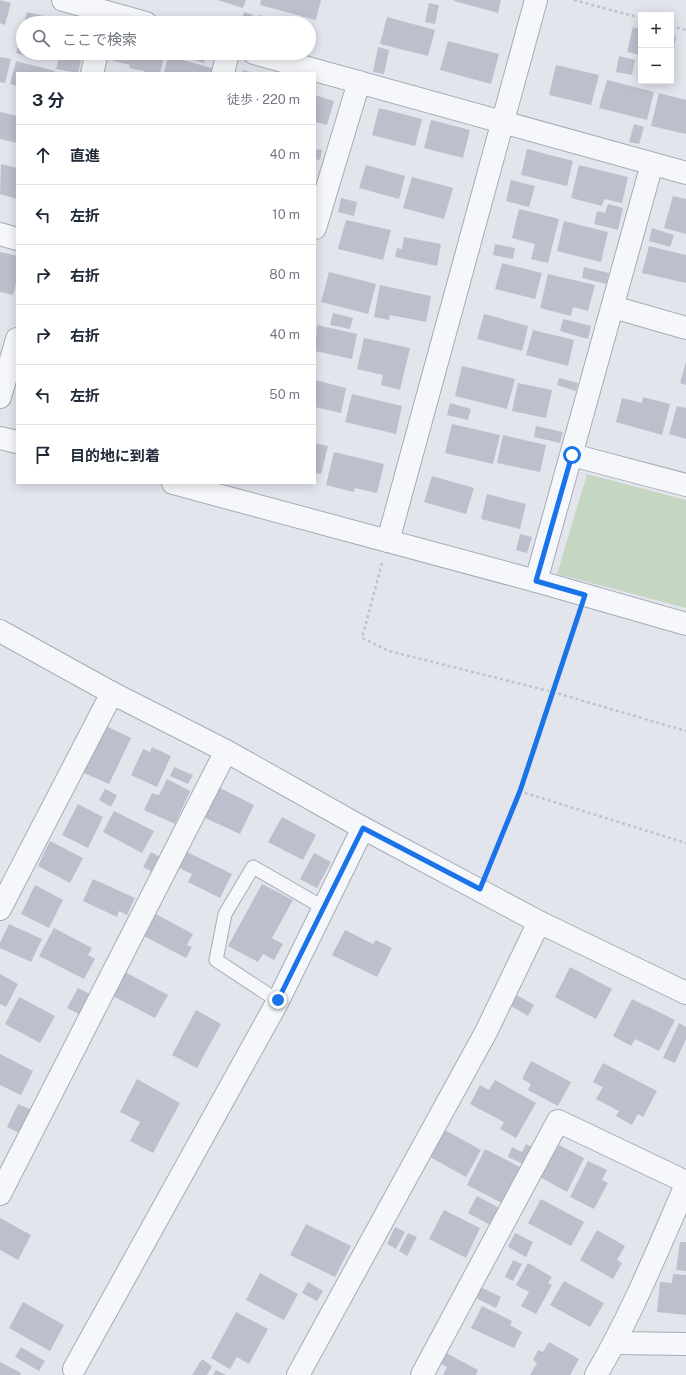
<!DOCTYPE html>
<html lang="ja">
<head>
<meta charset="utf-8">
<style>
  :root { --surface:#fff; --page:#f2f2f3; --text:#1f2937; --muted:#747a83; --line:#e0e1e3 }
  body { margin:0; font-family:"Public Sans","Noto Sans JP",sans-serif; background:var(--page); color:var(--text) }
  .controls { position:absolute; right:12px; top:12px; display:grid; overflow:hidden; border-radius:0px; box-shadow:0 2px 10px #0003 }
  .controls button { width:36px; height:36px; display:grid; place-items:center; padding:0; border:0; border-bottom:1px solid var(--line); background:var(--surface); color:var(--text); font:20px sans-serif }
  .stop { position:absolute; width:12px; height:12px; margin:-9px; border:3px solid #1a73e8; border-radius:50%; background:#fff }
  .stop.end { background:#1a73e8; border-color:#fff; box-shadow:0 1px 4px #0008 }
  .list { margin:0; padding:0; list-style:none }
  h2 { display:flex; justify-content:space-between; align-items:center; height:52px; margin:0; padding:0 16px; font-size:17px }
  h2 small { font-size:13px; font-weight:400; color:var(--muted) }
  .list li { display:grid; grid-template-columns:26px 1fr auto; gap:12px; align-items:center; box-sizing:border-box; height:60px; padding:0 16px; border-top:1px solid var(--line) }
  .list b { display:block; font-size:15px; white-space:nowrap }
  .list em { font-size:13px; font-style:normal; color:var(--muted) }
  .icon { flex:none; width:22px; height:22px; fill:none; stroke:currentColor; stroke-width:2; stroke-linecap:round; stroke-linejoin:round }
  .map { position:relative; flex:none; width:686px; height:1375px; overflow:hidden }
  .search { position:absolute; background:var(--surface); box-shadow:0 2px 10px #0003; left:16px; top:16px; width:300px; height:44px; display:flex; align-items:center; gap:10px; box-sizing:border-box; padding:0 14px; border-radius:22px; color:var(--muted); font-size:15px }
  .panel { position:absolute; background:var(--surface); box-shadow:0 2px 10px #0003; left:16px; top:72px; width:300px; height:412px; border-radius:0px }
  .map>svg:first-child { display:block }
</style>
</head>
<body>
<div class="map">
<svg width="686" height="1375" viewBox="0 0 686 1375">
  <rect width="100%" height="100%" fill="#e2e5ec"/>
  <path fill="#c5d7c2" d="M 587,474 L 686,500 L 686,608 L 557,574 Z"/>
  <g fill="#bcc0cd">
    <path d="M 0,0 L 11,3 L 5,25 L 0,23 Z"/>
    <path d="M 217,0 L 246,0 L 243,8 Z"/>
    <path d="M 261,0 L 321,0 L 316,20 L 260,5 Z"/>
    <path d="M 454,0 L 501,0 L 498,13 L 454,1 Z"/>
    <path d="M 429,3 L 439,5 L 435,24 L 425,22 Z"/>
    <path d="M 27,12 L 69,22 L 69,23 L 24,23 Z"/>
    <path d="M 244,12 L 253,15 L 251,23 L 241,23 Z"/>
    <path d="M 258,15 L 270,18 L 268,23 L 255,23 Z"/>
    <path d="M 387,17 L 435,30 L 428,56 L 380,44 Z"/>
    <path d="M 633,27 L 641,29 L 641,55 L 627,52 Z"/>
    <path d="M 23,28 L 23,53 L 33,53 L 32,58 L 16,53 Z"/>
    <path d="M 671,36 L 676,37 L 672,58 L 671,58 Z"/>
    <path d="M 448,41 L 499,54 L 491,84 L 440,70 Z"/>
    <path d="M 378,47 L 389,50 L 384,74 L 373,72 Z"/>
    <path d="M 115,53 L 165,53 L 160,73 L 143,73 L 144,71 L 129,68 L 130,65 L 114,61 Z"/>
    <path d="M 171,53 L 203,53 L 207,54 L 204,63 Z"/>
    <path d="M 60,54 L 81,60 L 78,73 L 56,69 Z"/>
    <path d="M 168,56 L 212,68 L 211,73 L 164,73 Z"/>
    <path d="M 619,56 L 635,60 L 632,75 L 616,72 Z"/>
    <path d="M 0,57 L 11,59 L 5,83 L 0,82 Z"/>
    <path d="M 16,61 L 55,71 L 54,73 L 17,73 L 17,86 L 10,84 Z"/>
    <path d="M 556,65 L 599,75 L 591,105 L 549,95 Z"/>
    <path d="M 243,70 L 253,73 L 242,73 Z"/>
    <path d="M 607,80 L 654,92 L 647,120 L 599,108 Z"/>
    <path d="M 659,93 L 686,100 L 686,134 L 651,126 Z"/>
    <path d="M 315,95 L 334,101 L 327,125 L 315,122 Z"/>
    <path d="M 379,108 L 422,119 L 415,146 L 372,135 Z"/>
    <path d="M 0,112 L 17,116 L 17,143 L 0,139 Z"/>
    <path d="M 431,120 L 470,130 L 463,158 L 424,148 Z"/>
    <path d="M 634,124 L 644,127 L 639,144 L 629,142 Z"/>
    <path d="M 315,149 L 322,150 L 320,160 L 315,159 Z"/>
    <path d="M 527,149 L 573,161 L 567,186 L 521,175 Z"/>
    <path d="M 1,164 L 17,168 L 17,199 L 0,194 Z"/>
    <path d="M 366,165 L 405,176 L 399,199 L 359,188 Z"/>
    <path d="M 579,165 L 628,177 L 622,203 L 604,199 L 602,206 L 571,198 Z"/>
    <path d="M 412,177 L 453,188 L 444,219 L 403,208 Z"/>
    <path d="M 511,180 L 535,186 L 529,207 L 506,201 Z"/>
    <path d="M 673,196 L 686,199 L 686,234 L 664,228 Z"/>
    <path d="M 341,198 L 357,202 L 354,216 L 338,212 Z"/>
    <path d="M 608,204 L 623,208 L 618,230 L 594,224 L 597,211 L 605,213 Z"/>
    <path d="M 519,209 L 559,219 L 548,263 L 531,259 L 535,244 L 512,238 Z"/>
    <path d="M 346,220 L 391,230 L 383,260 L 338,249 Z"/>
    <path d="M 564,221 L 608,232 L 601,262 L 557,251 Z"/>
    <path d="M 652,228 L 674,235 L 670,247 L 649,241 Z"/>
    <path d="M 404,237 L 441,244 L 437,266 L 395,257 L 397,248 L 402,249 Z"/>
    <path d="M 495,244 L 515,248 L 513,259 L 493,255 Z"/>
    <path d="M 649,246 L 686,255 L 686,283 L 642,273 Z"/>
    <path d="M 0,252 L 17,256 L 17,279 L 13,295 L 0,292 Z"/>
    <path d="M 502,263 L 542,273 L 535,299 L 495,289 Z"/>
    <path d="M 584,267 L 609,273 L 606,284 L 582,278 Z"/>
    <path d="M 329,272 L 376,284 L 368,314 L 321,302 Z"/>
    <path d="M 548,274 L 595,285 L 588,311 L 573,307 L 571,316 L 540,308 Z"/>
    <path d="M 380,285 L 431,296 L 426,322 L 390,315 L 389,320 L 374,317 Z"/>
    <path d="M 333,313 L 353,318 L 350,329 L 330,325 Z"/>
    <path d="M 484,314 L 528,326 L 522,351 L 477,339 Z"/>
    <path d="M 563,319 L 591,326 L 588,339 L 560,331 Z"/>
    <path d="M 317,325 L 357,334 L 352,359 L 315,351 Z"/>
    <path d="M 533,330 L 574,340 L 568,366 L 526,355 Z"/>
    <path d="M 364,338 L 410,348 L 400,390 L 381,385 L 383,375 L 357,369 Z"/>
    <path d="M 686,362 L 686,385 L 680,383 Z"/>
    <path d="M 462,366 L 515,379 L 507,409 L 455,396 Z"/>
    <path d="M 559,378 L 578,383 L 576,391 L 557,385 Z"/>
    <path d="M 315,380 L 346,388 L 341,413 L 315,407 Z"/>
    <path d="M 518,383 L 552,390 L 546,418 L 512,411 Z"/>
    <path d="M 352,394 L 402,406 L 396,434 L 345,422 Z"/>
    <path d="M 643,397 L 670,404 L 662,435 L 616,422 L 622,398 L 642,403 Z"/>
    <path d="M 450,403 L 471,409 L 468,420 L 447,415 Z"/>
    <path d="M 677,406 L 686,408 L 686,439 L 669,434 Z"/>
    <path d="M 452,424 L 500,435 L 493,464 L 445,453 Z"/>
    <path d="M 536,426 L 563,432 L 560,443 L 534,437 Z"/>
    <path d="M 503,435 L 546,445 L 540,472 L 497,463 Z"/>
    <path d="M 315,443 L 328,446 L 321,474 L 315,473 Z"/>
    <path d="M 334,452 L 384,464 L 377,493 L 355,488 L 354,492 L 326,485 Z"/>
    <path d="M 432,476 L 474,488 L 466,514 L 424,502 Z"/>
    <path d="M 487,494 L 526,504 L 520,529 L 481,519 Z"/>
    <path d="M 520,534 L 532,537 L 527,553 L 516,550 Z"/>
    <path d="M 106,726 L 131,738 L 109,784 L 84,773 Z"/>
    <path d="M 152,747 L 171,756 L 157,787 L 131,775 L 143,749 L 150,752 Z"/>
    <path d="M 174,767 L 193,775 L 188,784 L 170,776 Z"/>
    <path d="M 167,779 L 190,791 L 175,824 L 144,810 L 152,793 L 159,795 Z"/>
    <path d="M 220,788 L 254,805 L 240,834 L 205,818 Z"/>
    <path d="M 105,789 L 117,795 L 111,807 L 99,800 Z"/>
    <path d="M 78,804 L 103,817 L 88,848 L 62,835 Z"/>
    <path d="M 114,811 L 154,831 L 142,853 L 103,832 Z"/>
    <path d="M 282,817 L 316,835 L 303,860 L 268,842 Z"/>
    <path d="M 50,841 L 83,858 L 70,883 L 38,866 Z"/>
    <path d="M 185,851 L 232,874 L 220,898 L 188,882 L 192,874 L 177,867 Z"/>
    <path d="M 151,852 L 160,857 L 153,872 L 143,867 Z"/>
    <path d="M 314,853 L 331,862 L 317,888 L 300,879 Z"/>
    <path d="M 93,879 L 135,898 L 127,915 L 119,911 L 117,917 L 83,901 Z"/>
    <path d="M 262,884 L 293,900 L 272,938 L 283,944 L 274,960 L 263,954 L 258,962 L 228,946 Z"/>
    <path d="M 35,885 L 63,900 L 49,928 L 21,914 Z"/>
    <path d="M 152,912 L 193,934 L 187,945 L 192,947 L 186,958 L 140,934 Z"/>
    <path d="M 9,924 L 42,939 L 31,962 L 0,948 L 0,943 Z"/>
    <path d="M 54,928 L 92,948 L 88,955 L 95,959 L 84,979 L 39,956 Z"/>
    <path d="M 345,930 L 373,944 L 376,940 L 392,948 L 377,977 L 332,955 Z"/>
    <path d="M 570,967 L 612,989 L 596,1019 L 555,997 Z"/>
    <path d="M 121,970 L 168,995 L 155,1018 L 109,994 Z"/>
    <path d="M 0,974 L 18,984 L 6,1007 L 0,1004 Z"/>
    <path d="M 78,988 L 90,994 L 79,1014 L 67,1008 Z"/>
    <path d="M 517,995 L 534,1005 L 528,1016 L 511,1006 Z"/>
    <path d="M 19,997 L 55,1016 L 40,1043 L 5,1024 Z"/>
    <path d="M 632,999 L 675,1020 L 659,1051 L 635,1039 L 631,1046 L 613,1036 Z"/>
    <path d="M 196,1010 L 221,1024 L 197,1068 L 172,1055 Z"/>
    <path d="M 679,1023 L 686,1027 L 686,1039 L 675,1063 L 663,1058 Z"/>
    <path d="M 0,1054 L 33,1071 L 21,1095 L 0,1085 Z"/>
    <path d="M 531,1061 L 571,1082 L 558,1106 L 528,1090 L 531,1084 L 522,1079 Z"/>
    <path d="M 603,1063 L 657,1091 L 643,1117 L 638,1114 L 632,1125 L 616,1116 L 619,1111 L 596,1099 L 603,1087 L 593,1082 Z"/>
    <path d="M 137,1079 L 180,1103 L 153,1153 L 130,1141 L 140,1122 L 120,1112 Z"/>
    <path d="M 495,1080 L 536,1103 L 516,1138 L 500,1129 L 504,1122 L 470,1104 L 480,1085 L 489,1090 Z"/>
    <path d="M 18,1104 L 32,1110 L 21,1134 L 7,1127 Z"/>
    <path d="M 445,1130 L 481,1150 L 466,1177 L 430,1157 Z"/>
    <path d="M 526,1144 L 534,1148 L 525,1165 L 508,1157 L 512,1147 L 522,1152 Z"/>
    <path d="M 557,1144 L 584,1158 L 567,1192 L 540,1177 Z"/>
    <path d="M 485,1149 L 522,1168 L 504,1204 L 467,1185 Z"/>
    <path d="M 588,1161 L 607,1170 L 602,1180 L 608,1183 L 594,1209 L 570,1197 Z"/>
    <path d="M 477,1196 L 501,1209 L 492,1226 L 468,1213 Z"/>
    <path d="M 541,1199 L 584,1222 L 571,1246 L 528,1223 Z"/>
    <path d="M 444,1210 L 480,1228 L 466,1258 L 429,1239 Z"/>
    <path d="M 0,1218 L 31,1235 L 18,1260 L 0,1250 Z"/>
    <path d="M 306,1224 L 351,1246 L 335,1277 L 290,1255 Z"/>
    <path d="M 395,1227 L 405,1232 L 396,1249 L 387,1244 Z"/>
    <path d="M 597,1230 L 625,1246 L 617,1260 L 622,1263 L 613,1279 L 580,1260 Z"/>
    <path d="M 408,1233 L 417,1237 L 407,1256 L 399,1251 Z"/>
    <path d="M 515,1233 L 533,1242 L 526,1257 L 508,1247 Z"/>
    <path d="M 680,1242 L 686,1242 L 686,1271 L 676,1270 Z"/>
    <path d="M 513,1260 L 522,1264 L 513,1281 L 505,1277 Z"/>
    <path d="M 528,1263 L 552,1277 L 548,1283 L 552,1285 L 536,1314 L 521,1306 L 529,1292 L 516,1285 Z"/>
    <path d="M 260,1273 L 298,1294 L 284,1320 L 246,1300 Z"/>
    <path d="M 673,1274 L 686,1275 L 686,1315 L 657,1312 L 660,1282 L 672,1283 Z"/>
    <path d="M 564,1281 L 604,1303 L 590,1327 L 550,1305 Z"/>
    <path d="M 308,1282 L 323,1291 L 317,1301 L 302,1293 Z"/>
    <path d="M 480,1287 L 501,1297 L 496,1308 L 474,1297 Z"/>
    <path d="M 23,1302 L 64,1325 L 50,1351 L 9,1328 Z"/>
    <path d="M 482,1306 L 512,1321 L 510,1325 L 522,1332 L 514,1348 L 471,1328 Z"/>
    <path d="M 236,1312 L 268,1329 L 249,1364 L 237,1357 L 230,1369 L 211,1358 Z"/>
    <path d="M 549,1342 L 579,1359 L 570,1375 L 530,1375 L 537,1363 L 533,1360 L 538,1350 L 543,1352 Z"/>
    <path d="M 21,1347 L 45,1361 L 39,1371 L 15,1357 Z"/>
    <path d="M 446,1353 L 478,1370 L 476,1375 L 443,1375 L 447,1367 L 440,1363 Z"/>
    <path d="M 202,1359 L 212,1366 L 207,1375 L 192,1375 Z"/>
    <path d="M 0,1362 L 21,1373 L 20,1375 L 0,1375 Z"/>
    <path d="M 216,1370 L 226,1375 L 213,1375 Z"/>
  </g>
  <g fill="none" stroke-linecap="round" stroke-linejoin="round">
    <defs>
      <path id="service" d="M 278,1001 L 216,960 L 225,914 L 253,867 L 324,908"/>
      <g id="minor">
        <path d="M 63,0 L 146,23"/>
        <path d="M 254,53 L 686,173"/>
        <path d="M 92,73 L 97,53"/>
        <path d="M 223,73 L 228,53"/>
        <path d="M 315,228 L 359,82"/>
        <path d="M 0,234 L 17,239"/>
        <path d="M 613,307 L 686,328"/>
        <path d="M 0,397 L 17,339"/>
        <path d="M 0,438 L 17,442"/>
        <path d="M 572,455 L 686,485"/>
        <path d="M 173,483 L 536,581 L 686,624"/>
        <path d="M 388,541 L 536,0"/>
        <path d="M 536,581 L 652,164"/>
        <path d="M 0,631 L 112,693 L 226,751 L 363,828 L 539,922 L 686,993"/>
        <path d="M 0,909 L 112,693"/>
        <path d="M 0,1194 L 226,751"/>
        <path d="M 615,1343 L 686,1344"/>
        <path d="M 74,1369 L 278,1001 L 363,828"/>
        <path d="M 298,1375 L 486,1032 L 539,922"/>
        <path d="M 422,1375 L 558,1121 L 686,1182"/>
        <path d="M 596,1375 C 632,1314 658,1249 686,1185"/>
      </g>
    </defs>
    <use href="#service" stroke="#a6abb7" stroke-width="15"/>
    <use href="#minor" stroke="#a6abb7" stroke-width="24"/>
    <g stroke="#c0c3cb" stroke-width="2.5" stroke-dasharray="3 3" stroke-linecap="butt">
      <path d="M 574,0 L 641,18"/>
      <path d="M 671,26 L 686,30"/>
      <path d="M 382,563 L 362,638 L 389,651 L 553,692 L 686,731"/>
      <path d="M 519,791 L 686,843"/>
      <path d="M 488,868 L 519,791 L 578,617"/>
    </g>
    <use href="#service" stroke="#f6f7fa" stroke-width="13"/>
    <use href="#minor" stroke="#f6f7fa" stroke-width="22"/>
  </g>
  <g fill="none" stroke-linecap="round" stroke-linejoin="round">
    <path stroke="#1a73e8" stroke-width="5" d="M 278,1000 L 363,828 L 480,889 L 520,791 L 585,595 L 536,581 L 572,455"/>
  </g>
</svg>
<div class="controls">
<button>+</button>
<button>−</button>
</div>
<div class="stop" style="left:572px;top:455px"></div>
<div class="stop end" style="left:278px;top:1000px"></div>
<div class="search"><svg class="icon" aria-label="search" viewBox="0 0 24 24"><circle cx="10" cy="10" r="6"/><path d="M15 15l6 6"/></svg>ここで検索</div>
<section class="panel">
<h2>3 分<small>徒歩 · 220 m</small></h2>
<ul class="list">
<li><svg class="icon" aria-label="ahead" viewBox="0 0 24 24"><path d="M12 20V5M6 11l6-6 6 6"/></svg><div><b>直進</b></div><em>40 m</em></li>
<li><svg class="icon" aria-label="left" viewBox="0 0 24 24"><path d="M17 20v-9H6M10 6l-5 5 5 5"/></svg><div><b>左折</b></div><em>10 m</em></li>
<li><svg class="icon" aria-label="right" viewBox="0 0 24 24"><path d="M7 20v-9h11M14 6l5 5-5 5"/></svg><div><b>右折</b></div><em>80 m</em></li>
<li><svg class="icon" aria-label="right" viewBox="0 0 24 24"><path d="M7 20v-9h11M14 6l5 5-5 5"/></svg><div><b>右折</b></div><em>40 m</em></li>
<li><svg class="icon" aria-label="left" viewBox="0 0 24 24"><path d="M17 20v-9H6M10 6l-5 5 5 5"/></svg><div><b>左折</b></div><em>50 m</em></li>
<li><svg class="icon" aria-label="arrive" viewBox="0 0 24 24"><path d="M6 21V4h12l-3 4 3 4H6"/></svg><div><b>目的地に到着</b></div></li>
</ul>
</section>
</div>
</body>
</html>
